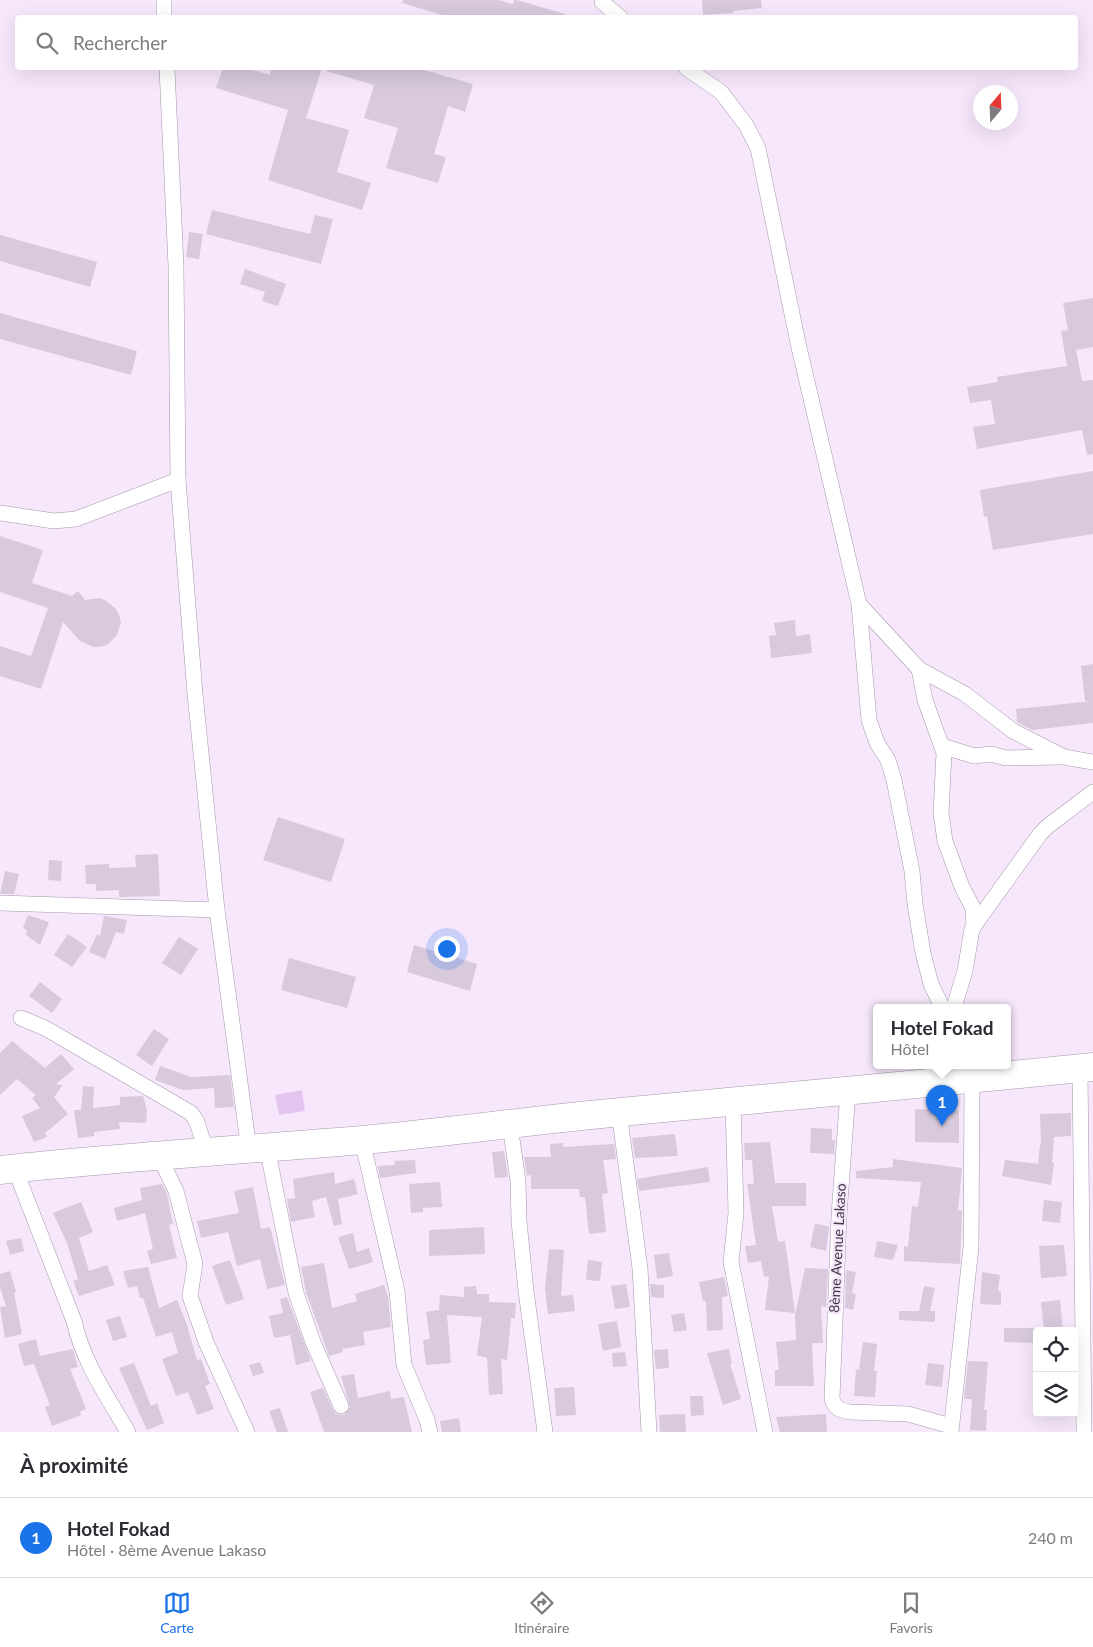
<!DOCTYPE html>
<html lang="fr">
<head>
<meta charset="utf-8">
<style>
  :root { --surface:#fff; --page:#f7f7f7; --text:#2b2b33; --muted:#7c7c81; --line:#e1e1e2; --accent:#1a73e8 }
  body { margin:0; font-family:Lato,sans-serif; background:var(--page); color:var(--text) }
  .controls { position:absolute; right:15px; bottom:15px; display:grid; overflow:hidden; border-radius:5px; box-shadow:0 5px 20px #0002 }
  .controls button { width:45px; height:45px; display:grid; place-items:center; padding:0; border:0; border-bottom:1px solid var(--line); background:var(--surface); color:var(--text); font:25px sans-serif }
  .compass { position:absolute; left:973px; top:85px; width:45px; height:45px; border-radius:50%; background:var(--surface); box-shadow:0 5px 20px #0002; rotate:19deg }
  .you { position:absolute; left:446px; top:948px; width:18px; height:18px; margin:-12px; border:4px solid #fff; border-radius:50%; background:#1a73e8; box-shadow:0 0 0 8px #1a73e833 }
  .badge { display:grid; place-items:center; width:32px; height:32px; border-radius:50%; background:var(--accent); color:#fff; font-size:16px; font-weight:700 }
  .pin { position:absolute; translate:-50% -41px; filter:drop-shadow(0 1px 2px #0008) }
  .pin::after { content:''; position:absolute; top:26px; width:18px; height:15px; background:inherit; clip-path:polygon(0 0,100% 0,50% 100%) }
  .popup { position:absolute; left:873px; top:1004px; width:138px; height:65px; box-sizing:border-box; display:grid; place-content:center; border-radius:5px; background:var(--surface); filter:drop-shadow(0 1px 4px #0005); font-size:16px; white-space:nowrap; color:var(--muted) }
  .popup b { font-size:19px; color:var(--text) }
  .popup::after { content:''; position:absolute; left:50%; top:100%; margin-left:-10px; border:10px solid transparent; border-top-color:var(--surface) }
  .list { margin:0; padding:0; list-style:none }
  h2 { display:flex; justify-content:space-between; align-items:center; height:65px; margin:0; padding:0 20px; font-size:21px }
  h2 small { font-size:16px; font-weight:400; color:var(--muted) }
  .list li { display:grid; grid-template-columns:32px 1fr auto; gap:15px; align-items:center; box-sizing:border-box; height:80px; padding:0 20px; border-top:1px solid var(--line) }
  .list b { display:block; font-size:19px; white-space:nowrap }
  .list p { margin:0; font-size:16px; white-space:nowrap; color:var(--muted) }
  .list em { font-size:16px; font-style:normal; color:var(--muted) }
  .icon { flex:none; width:28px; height:28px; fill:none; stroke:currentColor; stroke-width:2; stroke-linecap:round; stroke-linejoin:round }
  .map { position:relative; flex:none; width:1093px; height:1432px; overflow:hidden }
  .search { position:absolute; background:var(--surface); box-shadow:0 5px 20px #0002; left:15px; right:15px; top:15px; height:55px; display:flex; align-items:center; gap:12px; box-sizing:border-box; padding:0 18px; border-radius:5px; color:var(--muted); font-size:19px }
  .sheet { height:145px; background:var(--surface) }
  nav { display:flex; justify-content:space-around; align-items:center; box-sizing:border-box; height:70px; border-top:1px solid var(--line); background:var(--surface); font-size:14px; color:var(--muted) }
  nav a { display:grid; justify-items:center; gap:2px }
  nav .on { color:var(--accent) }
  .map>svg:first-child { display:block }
</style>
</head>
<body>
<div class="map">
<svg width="1093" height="1432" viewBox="0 0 1093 1432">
  <rect width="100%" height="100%" fill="#f7e7fc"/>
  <path fill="#e5c4f0" d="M 302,1090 L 305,1111 L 279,1115 L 275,1095 Z"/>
  <g fill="#d8c9dd">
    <path d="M 403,0 L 498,0 L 513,4 L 514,0 L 517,0 L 565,14 L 565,18 L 452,18 L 402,3 Z"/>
    <path d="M 702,0 L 761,0 L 762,8 L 733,11 L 733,13 L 703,15 Z"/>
    <path d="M 223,68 L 246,68 L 270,75 L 271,68 L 322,68 L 306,118 L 349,130 L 337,172 L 371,183 L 362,210 L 268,180 L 288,110 L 216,88 Z"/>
    <path d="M 327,68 L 417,68 L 473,84 L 465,112 L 448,106 L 434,154 L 446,157 L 438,183 L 386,168 L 398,128 L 364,118 L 374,85 L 326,71 Z"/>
    <path d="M 212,210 L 310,234 L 315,215 L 333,219 L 321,264 L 206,234 Z"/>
    <path d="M 189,232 L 203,234 L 199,259 L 186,257 Z"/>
    <path d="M 0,235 L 97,262 L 90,287 L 0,261 Z"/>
    <path d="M 245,269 L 286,284 L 278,306 L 262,301 L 265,292 L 240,284 Z"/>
    <path d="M 1093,298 L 1093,347 L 1076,350 L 1082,381 L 1093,380 L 1093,454 L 1087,455 L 1082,430 L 977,449 L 973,427 L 995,424 L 991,400 L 970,403 L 967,387 L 998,382 L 997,377 L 1067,366 L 1061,331 L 1068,330 L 1063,303 Z"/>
    <path d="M 0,313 L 137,351 L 131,375 L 0,339 Z"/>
    <path d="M 1093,471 L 1093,534 L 993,550 L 987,516 L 984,517 L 980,490 Z"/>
    <path d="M 0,536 L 43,550 L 32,583 L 72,596 L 78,591 L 85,600 L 99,598 L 105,600 L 116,609 L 119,615 L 121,622 L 117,635 L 107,645 L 100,647 L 93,647 L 80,641 L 63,622 L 41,689 L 0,676 L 0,646 L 31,656 L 48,608 L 0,592 Z"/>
    <path d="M 795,620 L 796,636 L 810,634 L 812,653 L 771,658 L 769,636 L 776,635 L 774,623 Z"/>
    <path d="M 1093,664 L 1093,701 L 1085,701 L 1081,666 Z"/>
    <path d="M 1093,701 L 1093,723 L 1032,730 L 1017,722 L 1016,709 Z"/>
    <path d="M 278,817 L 345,839 L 331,882 L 263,860 Z"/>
    <path d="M 158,854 L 160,896 L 119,897 L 119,890 L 96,891 L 96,884 L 86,884 L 85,865 L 109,864 L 109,868 L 136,867 L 135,855 Z"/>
    <path d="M 49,860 L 62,861 L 61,881 L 48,880 Z"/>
    <path d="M 5,871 L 19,874 L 14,894 L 0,894 Z"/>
    <path d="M 28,915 L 49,922 L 40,945 L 26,935 L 27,930 L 23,928 Z"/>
    <path d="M 104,916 L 127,920 L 124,934 L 116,932 L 105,959 L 89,952 L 97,934 L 100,936 Z"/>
    <path d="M 68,934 L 87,947 L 72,967 L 54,955 Z"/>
    <path d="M 179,937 L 198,949 L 181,975 L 162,963 Z"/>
    <path d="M 414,945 L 477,964 L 470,991 L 407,972 Z"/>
    <path d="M 289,958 L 356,977 L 347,1008 L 281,990 Z"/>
    <path d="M 40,982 L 62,999 L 52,1013 L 29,996 Z"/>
    <path d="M 154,1029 L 169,1039 L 152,1066 L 136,1055 Z"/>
    <path d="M 12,1041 L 45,1068 L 61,1054 L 74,1069 L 56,1084 L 63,1085 L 54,1097 L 68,1114 L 45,1133 L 47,1137 L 34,1142 L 22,1116 L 40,1108 L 32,1098 L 36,1095 L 17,1079 L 0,1095 L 0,1053 Z"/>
    <path d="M 160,1066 L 191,1077 L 230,1075 L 234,1107 L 215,1108 L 214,1088 L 183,1090 L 155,1080 Z"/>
    <path d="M 83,1086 L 94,1087 L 93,1108 L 120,1105 L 120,1097 L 143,1096 L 147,1110 L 146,1123 L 119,1122 L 120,1129 L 94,1132 L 94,1136 L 78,1138 L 74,1110 L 81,1110 Z"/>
    <path d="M 915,1109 L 959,1110 L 959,1143 L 915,1142 Z"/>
    <path d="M 1071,1113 L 1071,1136 L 1054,1137 L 1052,1162 L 1054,1163 L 1051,1185 L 1002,1176 L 1005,1160 L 1038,1164 L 1040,1144 L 1041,1144 L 1040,1114 Z"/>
    <path d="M 811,1128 L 832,1129 L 832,1140 L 835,1141 L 834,1154 L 810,1153 Z"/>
    <path d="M 675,1134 L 678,1156 L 635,1158 L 632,1138 Z"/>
    <path d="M 770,1142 L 775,1183 L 806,1183 L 806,1206 L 772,1206 L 778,1242 L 785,1241 L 795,1313 L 765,1310 L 769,1276 L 764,1277 L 761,1261 L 748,1263 L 745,1246 L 756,1245 L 747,1184 L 754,1184 L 752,1160 L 745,1160 L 744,1143 Z"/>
    <path d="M 563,1143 L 563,1147 L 614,1144 L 616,1159 L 603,1160 L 608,1193 L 602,1194 L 606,1232 L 589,1234 L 585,1197 L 580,1197 L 579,1189 L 531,1189 L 531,1175 L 527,1176 L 524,1157 L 551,1157 L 550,1144 Z"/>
    <path d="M 504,1151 L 508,1177 L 495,1178 L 492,1152 Z"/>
    <path d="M 893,1159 L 962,1168 L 958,1210 L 962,1211 L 960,1264 L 904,1261 L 904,1246 L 908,1247 L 912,1206 L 918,1207 L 921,1182 L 856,1178 L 856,1171 L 893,1167 Z"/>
    <path d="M 415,1160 L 416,1173 L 380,1178 L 378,1166 L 395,1165 L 394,1161 Z"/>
    <path d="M 708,1167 L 710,1182 L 639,1191 L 637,1179 Z"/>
    <path d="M 334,1172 L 335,1184 L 354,1179 L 358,1194 L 338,1199 L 342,1224 L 334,1226 L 326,1197 L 312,1201 L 315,1217 L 291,1222 L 287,1199 L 295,1198 L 293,1179 Z"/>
    <path d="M 440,1182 L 442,1207 L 423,1208 L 423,1212 L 411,1213 L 409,1184 Z"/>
    <path d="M 162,1184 L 167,1194 L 173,1224 L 169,1225 L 177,1258 L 151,1264 L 147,1251 L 153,1249 L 145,1213 L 117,1221 L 114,1208 L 142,1200 L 140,1188 Z"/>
    <path d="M 253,1187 L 261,1229 L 270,1227 L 285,1285 L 267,1289 L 260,1259 L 237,1266 L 228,1232 L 201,1238 L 197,1221 L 239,1213 L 234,1191 Z"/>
    <path d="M 1044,1200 L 1062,1202 L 1060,1223 L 1042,1221 Z"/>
    <path d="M 81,1202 L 93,1232 L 79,1238 L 89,1271 L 107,1265 L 115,1285 L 79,1296 L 73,1281 L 78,1279 L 67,1243 L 53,1213 Z"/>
    <path d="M 815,1223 L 829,1227 L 826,1251 L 810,1247 Z"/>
    <path d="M 484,1227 L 485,1254 L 429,1256 L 429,1230 Z"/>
    <path d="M 353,1233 L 357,1252 L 369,1248 L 373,1262 L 349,1269 L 338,1237 Z"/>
    <path d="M 21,1238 L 24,1251 L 10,1255 L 6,1241 Z"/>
    <path d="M 877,1241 L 898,1245 L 893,1260 L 874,1257 Z"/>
    <path d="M 1064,1245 L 1067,1276 L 1041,1278 L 1039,1246 Z"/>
    <path d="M 549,1249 L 564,1250 L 561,1296 L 573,1295 L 575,1311 L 548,1314 L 545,1289 Z"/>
    <path d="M 669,1253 L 673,1276 L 657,1279 L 654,1255 Z"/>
    <path d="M 230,1260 L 244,1299 L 226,1305 L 212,1266 Z"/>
    <path d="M 588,1260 L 602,1262 L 600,1281 L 586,1280 Z"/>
    <path d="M 324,1263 L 332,1308 L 357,1301 L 355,1294 L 384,1285 L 388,1296 L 391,1327 L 363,1332 L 365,1345 L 342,1349 L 343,1352 L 329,1356 L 306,1292 L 301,1267 Z"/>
    <path d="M 148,1267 L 159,1308 L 177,1300 L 187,1325 L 197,1360 L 201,1359 L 210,1384 L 205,1386 L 214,1409 L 197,1415 L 188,1392 L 176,1396 L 162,1359 L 178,1353 L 172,1332 L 156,1337 L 143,1298 L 140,1298 L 137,1286 L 128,1288 L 123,1271 Z"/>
    <path d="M 805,1268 L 828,1269 L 826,1307 L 821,1306 L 823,1343 L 812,1343 L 814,1386 L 775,1386 L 775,1370 L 779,1370 L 776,1342 L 796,1340 L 795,1315 Z"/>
    <path d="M 846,1270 L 856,1272 L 852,1293 L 856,1294 L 853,1310 L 845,1308 Z"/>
    <path d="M 10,1271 L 16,1292 L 14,1293 L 22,1334 L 5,1338 L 0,1307 L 6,1306 L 0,1287 L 0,1274 Z"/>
    <path d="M 982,1272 L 1000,1275 L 998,1291 L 1001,1291 L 1001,1305 L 980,1304 Z"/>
    <path d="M 724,1277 L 728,1296 L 722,1297 L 723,1330 L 707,1331 L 706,1301 L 703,1301 L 699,1282 Z"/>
    <path d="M 626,1284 L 630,1307 L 615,1309 L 611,1286 Z"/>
    <path d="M 650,1284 L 664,1285 L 664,1298 L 651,1297 Z"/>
    <path d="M 476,1286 L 477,1294 L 489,1294 L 489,1302 L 516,1303 L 515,1318 L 511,1318 L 507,1360 L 501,1359 L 503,1394 L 489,1395 L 487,1358 L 477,1355 L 482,1317 L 447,1315 L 451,1363 L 426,1365 L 423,1340 L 430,1339 L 426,1312 L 439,1310 L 440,1295 L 464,1297 L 464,1287 Z"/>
    <path d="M 924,1286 L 935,1288 L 930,1311 L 935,1311 L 935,1322 L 899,1320 L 899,1311 L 919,1311 Z"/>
    <path d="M 287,1297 L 311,1361 L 296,1365 L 290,1335 L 274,1338 L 269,1316 L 283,1313 L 280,1299 Z"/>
    <path d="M 1060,1300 L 1063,1331 L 1044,1331 L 1041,1302 Z"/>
    <path d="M 684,1313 L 687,1330 L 674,1332 L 671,1315 Z"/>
    <path d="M 120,1316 L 127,1337 L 113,1341 L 106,1320 Z"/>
    <path d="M 617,1321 L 621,1347 L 603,1351 L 598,1324 Z"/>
    <path d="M 1004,1328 L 1037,1328 L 1037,1343 L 1004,1342 Z"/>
    <path d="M 36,1339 L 40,1356 L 73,1349 L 78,1367 L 70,1369 L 86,1409 L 80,1412 L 81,1415 L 52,1426 L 45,1407 L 50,1405 L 34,1364 L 24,1366 L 18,1344 Z"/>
    <path d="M 863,1342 L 877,1344 L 874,1371 L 877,1371 L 875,1397 L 854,1396 L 856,1369 L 859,1370 Z"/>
    <path d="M 668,1349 L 669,1368 L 656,1369 L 654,1350 Z"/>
    <path d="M 729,1349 L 732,1364 L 730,1364 L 741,1399 L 723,1405 L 707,1353 Z"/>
    <path d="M 625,1352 L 627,1366 L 613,1367 L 612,1353 Z"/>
    <path d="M 968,1361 L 988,1362 L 984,1410 L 987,1410 L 986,1431 L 970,1430 L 972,1399 L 964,1399 Z"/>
    <path d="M 260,1362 L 264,1373 L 253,1376 L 249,1365 Z"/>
    <path d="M 134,1363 L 151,1406 L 157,1403 L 164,1423 L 147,1430 L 119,1368 Z"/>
    <path d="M 928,1363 L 944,1365 L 942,1387 L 925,1385 Z"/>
    <path d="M 354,1374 L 358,1398 L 390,1391 L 391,1399 L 404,1397 L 412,1432 L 324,1432 L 310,1392 L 323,1388 L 333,1410 L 336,1414 L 344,1415 L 350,1407 L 341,1376 Z"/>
    <path d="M 574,1387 L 576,1415 L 556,1416 L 554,1388 Z"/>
    <path d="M 690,1396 L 703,1396 L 704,1415 L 691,1416 Z"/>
    <path d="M 280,1408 L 288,1432 L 277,1432 L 269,1411 Z"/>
    <path d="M 685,1414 L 686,1432 L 660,1432 L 659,1415 Z"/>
    <path d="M 826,1414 L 827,1432 L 780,1432 L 776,1417 Z"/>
    <path d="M 459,1418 L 461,1432 L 442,1432 L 440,1421 Z"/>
  </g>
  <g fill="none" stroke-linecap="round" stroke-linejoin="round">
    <defs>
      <g id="street">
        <path d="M 164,0 L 164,18"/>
        <path d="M 602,2 L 621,18"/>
        <path d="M 167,68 L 176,266 L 178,480 L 195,694 L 217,910 L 249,1150"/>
        <path d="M 686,68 L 721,92 L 746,125 L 758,148 L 798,343 L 859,604 L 869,720 L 877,743 L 888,760 L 894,780 L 912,871 L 915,904 L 923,953 L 931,984 L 942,1007"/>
        <path d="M 0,513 L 54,521 L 76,519 L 178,480"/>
        <path d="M 859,604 L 919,669 L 965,694 L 1013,731 L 1064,757 L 1093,762"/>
        <path d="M 919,669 L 925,700 L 944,753 L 941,813 L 945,841 L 962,887 L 973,908 L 974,926"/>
        <path d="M 942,746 L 974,756 L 991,754 L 1006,758 L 1061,757"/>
        <path d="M 0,903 L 217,910"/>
        <path d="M 954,1007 L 965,971 L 972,929 L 976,923 L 1040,834 L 1048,826 L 1093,792"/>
        <path d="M 21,1018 L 45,1028 L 191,1113 L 197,1122 L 206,1151"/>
        <path d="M 1080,1069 L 1084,1432"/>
        <path d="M 848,1091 L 839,1216 L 832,1399 C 835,1409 840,1410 850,1412 L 908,1414 L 951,1426"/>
        <path d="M 733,1102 L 736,1213 L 731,1262 L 765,1432"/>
        <path d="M 619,1112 L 640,1268 L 649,1432"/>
        <path d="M 510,1125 L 518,1181 L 519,1221 L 526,1291 L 545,1432"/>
        <path d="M 362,1140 L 397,1291 L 404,1365 L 427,1420 L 430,1432"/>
        <path d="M 267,1147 L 296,1293 L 313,1342 L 341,1406"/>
        <path d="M 159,1156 L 176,1191 L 195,1264 L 190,1296 L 206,1342 L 247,1432"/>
        <path d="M 15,1169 L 74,1321 C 83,1362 107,1396 128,1432"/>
        <path d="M 951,1432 L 971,1247 L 972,1080"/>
      </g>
      <path id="highway" d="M 0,1170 C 121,1157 242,1150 363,1140 C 449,1132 535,1120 621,1112 C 778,1097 936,1083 1093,1067"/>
    </defs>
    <use href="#street" stroke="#a697aa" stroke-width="16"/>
    <use href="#highway" stroke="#a697aa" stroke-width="29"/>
    <use href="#street" stroke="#fff" stroke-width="15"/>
    <use href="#highway" stroke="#fff" stroke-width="28"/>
  </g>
  <g text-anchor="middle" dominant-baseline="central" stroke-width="4.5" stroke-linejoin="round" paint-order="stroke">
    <g font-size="14" fill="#3f3941" stroke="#f7e7fc">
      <text transform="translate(837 1248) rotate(-87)">8ème Avenue Lakaso</text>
    </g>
  </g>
</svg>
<div class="controls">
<button><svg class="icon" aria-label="locate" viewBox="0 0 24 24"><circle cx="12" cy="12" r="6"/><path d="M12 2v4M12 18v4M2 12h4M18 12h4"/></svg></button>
<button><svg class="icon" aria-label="layers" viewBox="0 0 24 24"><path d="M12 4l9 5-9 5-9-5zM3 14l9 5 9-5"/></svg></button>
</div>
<svg class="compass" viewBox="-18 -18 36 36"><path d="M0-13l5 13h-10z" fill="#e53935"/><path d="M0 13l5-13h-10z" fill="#7c7c81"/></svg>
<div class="you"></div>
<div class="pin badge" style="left:942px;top:1126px">1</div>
<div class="popup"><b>Hotel Fokad</b>Hôtel</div>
<div class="search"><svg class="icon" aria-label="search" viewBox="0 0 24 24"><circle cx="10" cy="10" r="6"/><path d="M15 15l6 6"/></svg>Rechercher</div>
</div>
<section class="sheet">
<h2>À proximité<small></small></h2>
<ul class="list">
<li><span class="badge">1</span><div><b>Hotel Fokad</b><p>Hôtel · 8ème Avenue Lakaso</p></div><em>240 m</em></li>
</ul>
</section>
<nav>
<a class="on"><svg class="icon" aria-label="map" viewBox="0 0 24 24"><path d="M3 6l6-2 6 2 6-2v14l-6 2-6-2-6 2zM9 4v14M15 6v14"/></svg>Carte</a>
<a><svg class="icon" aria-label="directions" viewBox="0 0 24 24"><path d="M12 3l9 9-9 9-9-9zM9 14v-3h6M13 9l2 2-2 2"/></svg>Itinéraire</a>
<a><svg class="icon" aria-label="saved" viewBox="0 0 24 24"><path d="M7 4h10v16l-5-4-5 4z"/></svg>Favoris</a>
</nav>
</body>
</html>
